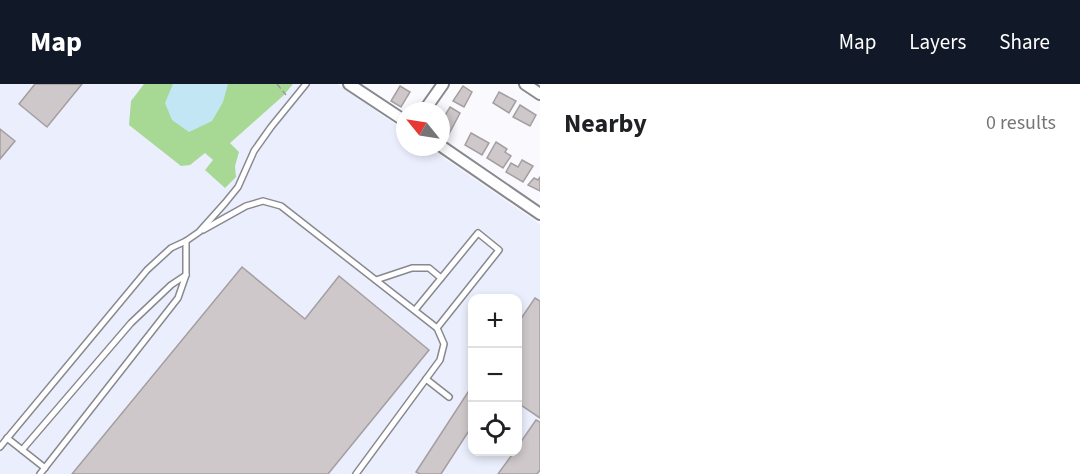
<!DOCTYPE html>
<html lang="en">
<head>
<meta charset="utf-8">
<style>
  :root { --surface:#fff; --page:#f2f2f2; --text:#202124; --muted:#757577; --line:#e0e0e0; --accent:#111827 }
  body { margin:0; font-family:"Source Sans 3",sans-serif; background:var(--page); color:var(--text) }
  .controls { position:absolute; right:18px; bottom:18px; display:grid; overflow:hidden; border-radius:12px; box-shadow:0 3px 9px #0003 }
  .controls button { width:54px; height:54px; display:grid; place-items:center; padding:0; border:0; border-bottom:2px solid var(--line); background:var(--surface); color:var(--text); font:30px sans-serif }
  .compass { position:absolute; left:396px; top:18px; width:54px; height:54px; border-radius:50%; background:var(--surface); box-shadow:0 3px 9px #0003; rotate:300deg }
  .list { margin:0; padding:0; list-style:none }
  h2 { display:flex; justify-content:space-between; align-items:center; height:78px; margin:0; padding:0 24px; font-size:26px }
  h2 small { font-size:20px; font-weight:400; color:var(--muted) }
  .icon { flex:none; width:33px; height:33px; fill:none; stroke:currentColor; stroke-width:2; stroke-linecap:round; stroke-linejoin:round }
  .map { position:relative; flex:none; width:540px; height:390px; overflow:hidden }
  header { display:flex; align-items:center; gap:36px; box-sizing:border-box; height:84px; padding:0 30px; background:var(--accent); color:#fff }
  header strong { font-size:28px }
  nav { display:flex; gap:33px; margin-inline-start:auto; font-size:21px }
  main { display:flex }
  aside { flex:1; background:var(--surface) }
  .map>svg:first-child { display:block }
</style>
</head>
<body>
<header>
<strong>Map</strong>
<nav><a>Map</a><a>Layers</a><a>Share</a></nav>
</header>
<main>
<div class="map">
<svg width="540" height="390" viewBox="0 0 540 390">
  <rect width="100%" height="100%" fill="#fafafe"/>
  <path fill="#ebeefc" fill-rule="evenodd" d="M 0,0 L 337,0 L 405,47 L 405,63 L 428,63 L 540,140 L 540,390 L 0,390 ZM 472,214 L 518,214 L 518,368 L 472,368 Z"/>
  <path fill="#a7d995" d="M 144,0 L 293,0 L 283,12 L 230,59 L 239,68 L 235,82 L 236,93 L 225,104 L 205,86 L 213,76 L 205,69 L 190,81 L 181,82 L 129,41 L 131,17 Z"/>
  <path fill="#c3e6f5" d="M 173,0 L 228,0 L 223,18 L 212,37 L 189,48 L 172,36 L 165,19 Z"/>
  <g fill="#cec8ca" stroke="#a59ea0" stroke-width="1.5">
    <path d="M 35,0 L 82,0 L 47,43 L 19,20 Z"/>
    <path d="M 400,2 L 410,8 L 401,23 L 391,17 Z"/>
    <path d="M 463,2 L 472,8 L 464,23 L 453,17 Z"/>
    <path d="M 499,8 L 516,17 L 509,29 L 493,19 Z"/>
    <path d="M 520,21 L 536,31 L 530,42 L 513,33 Z"/>
    <path d="M 450,23 L 460,29 L 449,50 L 441,45 L 441,38 Z"/>
    <path d="M 0,45 L 15,57 L 0,75 Z"/>
    <path d="M 471,49 L 489,59 L 482,71 L 465,61 Z"/>
    <path d="M 496,58 L 507,65 L 505,68 L 511,72 L 503,84 L 487,74 Z"/>
    <path d="M 522,76 L 533,82 L 523,98 L 506,88 L 511,79 L 518,83 Z"/>
    <path d="M 540,93 L 540,107 L 528,101 L 534,94 L 538,96 Z"/>
    <path d="M 242,183 L 305,235 L 339,192 L 429,266 L 328,390 L 72,390 Z"/>
    <path d="M 535,214 L 540,217 L 540,334 L 518,319 L 518,239 Z"/>
    <path d="M 472,302 L 472,342 L 441,390 L 420,390 L 416,388 Z"/>
    <path d="M 536,336 L 540,338 L 540,386 L 537,390 L 498,390 L 514,368 L 518,368 L 518,362 Z"/>
  </g>
  <g fill="none" stroke-linecap="round" stroke-linejoin="round">
    <defs>
      <g id="service">
        <path d="M 203,146 L 246,122 L 263,117 L 281,122 L 437,244 L 444,260 L 440,276 L 356,390"/>
        <path d="M 376,196 L 412,184 L 429,184 L 441,194"/>
        <path d="M 415,226 L 478,149 L 499,166 L 437,244"/>
        <path d="M 426,295 L 449,313"/>
        <path d="M 7,354 L 45,384"/>
        <path d="M 0,363 L 147,186 L 171,164 L 186,157 L 199,148 L 225,119 L 238,103 L 254,67 L 271,43 L 306,0"/>
        <path d="M 22,366 L 131,239 L 171,201 L 186,191"/>
        <path d="M 40,390 L 178,214 L 186,191 L 186,157"/>
      </g>
      <g id="minor">
        <path d="M 349,0 L 405,37"/>
        <path d="M 525,0 L 540,10"/>
        <path d="M 424,27 L 443,0"/>
        <path d="M 441,62 L 540,130"/>
      </g>
    </defs>
    <use href="#service" stroke="#88898e" stroke-width="8"/>
    <use href="#minor" stroke="#88898e" stroke-width="14"/>
    <path stroke="#9b9b9e" stroke-width="1.5" stroke-dasharray="6 3" stroke-linecap="butt" d="M 277,0 L 286,11"/>
    <use href="#service" stroke="#fff" stroke-width="5"/>
    <use href="#minor" stroke="#fff" stroke-width="10"/>
  </g>
</svg>
<div class="controls">
<button>+</button>
<button>−</button>
<button><svg class="icon" aria-label="locate" viewBox="0 0 24 24"><circle cx="12" cy="12" r="6"/><path d="M12 2v4M12 18v4M2 12h4M18 12h4"/></svg></button>
</div>
<svg class="compass" viewBox="-18 -18 36 36"><path d="M0-13l5 13h-10z" fill="#e53935"/><path d="M0 13l5-13h-10z" fill="#757577"/></svg>
</div>
<aside>
<h2>Nearby<small>0 results</small></h2>
<ul class="list">
</ul>
</aside>
</main>
</body>
</html>
